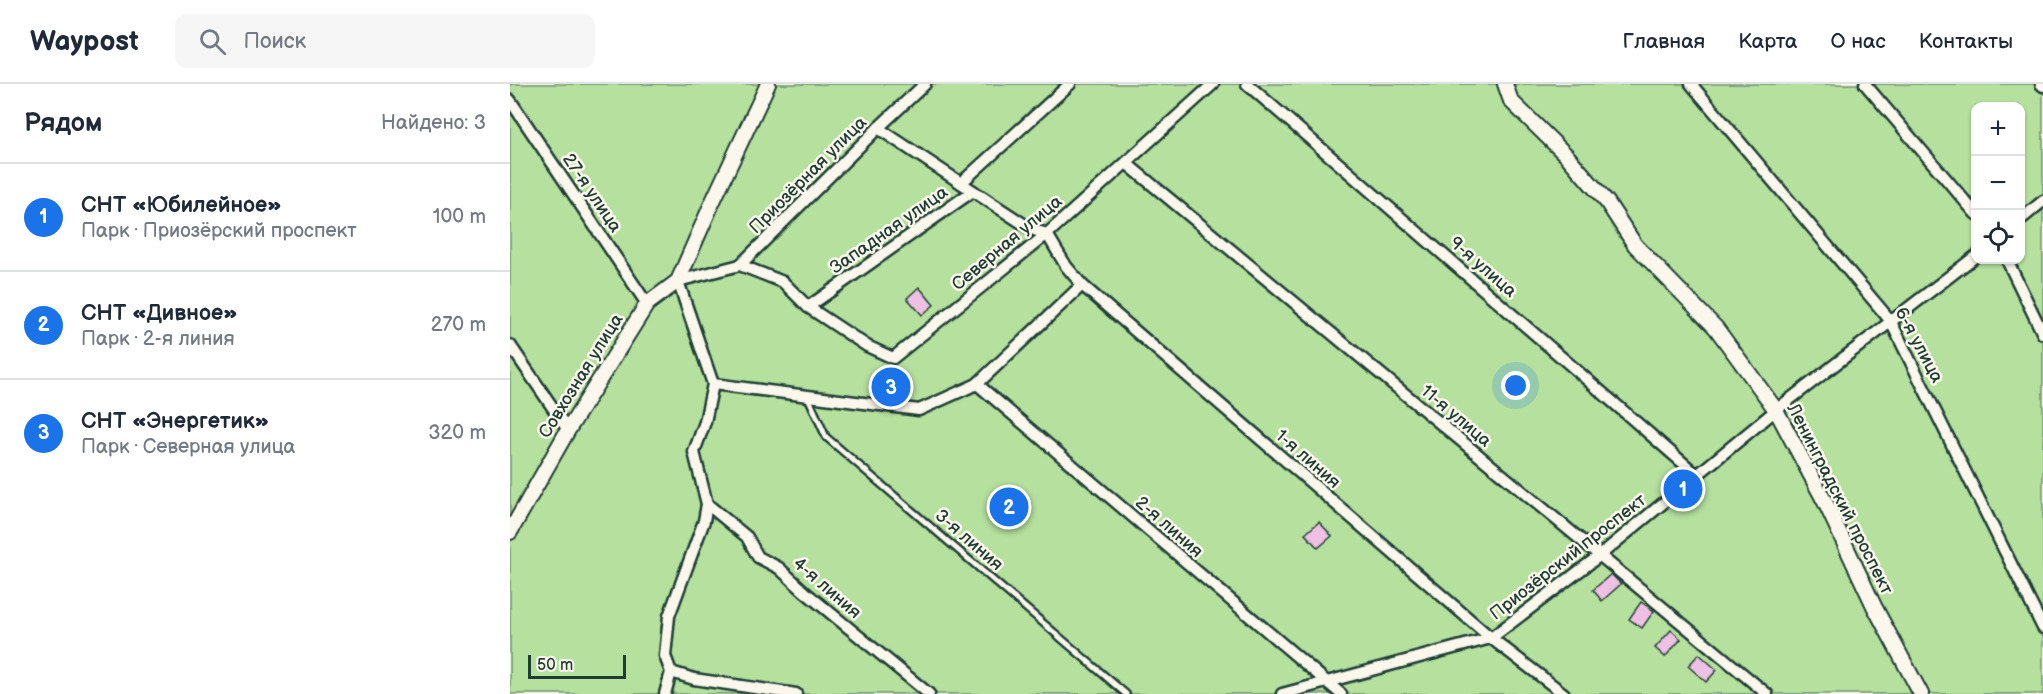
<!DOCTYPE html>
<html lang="ru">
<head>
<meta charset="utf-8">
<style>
  :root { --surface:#fff; --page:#f6f6f7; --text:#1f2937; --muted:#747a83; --line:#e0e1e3; --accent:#1a73e8 }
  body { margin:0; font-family:"Balsamiq Sans",sans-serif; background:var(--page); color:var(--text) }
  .controls { position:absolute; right:18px; top:18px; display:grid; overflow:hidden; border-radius:12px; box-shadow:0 2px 4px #0004 }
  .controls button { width:54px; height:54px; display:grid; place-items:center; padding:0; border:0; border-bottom:2px solid var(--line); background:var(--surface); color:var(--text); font:30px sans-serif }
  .scale { position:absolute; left:18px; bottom:15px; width:98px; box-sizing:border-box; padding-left:6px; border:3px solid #1f3d34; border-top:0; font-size:16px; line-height:21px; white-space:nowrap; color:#1f3d34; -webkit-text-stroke:4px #fbf7ec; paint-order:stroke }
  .you { position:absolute; left:1006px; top:302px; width:21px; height:21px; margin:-15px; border:4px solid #fff; border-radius:50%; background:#1a73e8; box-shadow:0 0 0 9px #1a73e833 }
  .badge { display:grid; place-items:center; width:39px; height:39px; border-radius:50%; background:var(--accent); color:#fff; font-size:20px; font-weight:700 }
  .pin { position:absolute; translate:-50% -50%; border:3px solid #fff; box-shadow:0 2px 6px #0006 }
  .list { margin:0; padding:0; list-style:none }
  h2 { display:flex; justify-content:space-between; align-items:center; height:78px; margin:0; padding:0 24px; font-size:26px }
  h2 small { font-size:20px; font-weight:400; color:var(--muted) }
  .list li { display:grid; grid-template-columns:39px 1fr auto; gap:18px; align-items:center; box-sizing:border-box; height:108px; padding:0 24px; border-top:2px solid var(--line) }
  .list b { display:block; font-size:22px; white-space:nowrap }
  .list p { margin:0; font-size:20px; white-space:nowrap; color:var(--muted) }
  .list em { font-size:20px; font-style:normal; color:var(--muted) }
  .icon { flex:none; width:33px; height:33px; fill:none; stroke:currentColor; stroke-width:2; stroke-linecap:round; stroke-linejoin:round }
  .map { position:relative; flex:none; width:1533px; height:610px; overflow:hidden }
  header { display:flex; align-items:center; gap:36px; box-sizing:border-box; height:84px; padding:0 30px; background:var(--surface); border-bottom:2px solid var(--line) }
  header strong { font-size:28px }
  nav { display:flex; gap:33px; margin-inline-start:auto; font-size:21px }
  .search { width:420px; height:54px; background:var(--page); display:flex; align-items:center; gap:15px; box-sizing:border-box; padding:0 21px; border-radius:12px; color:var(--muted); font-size:22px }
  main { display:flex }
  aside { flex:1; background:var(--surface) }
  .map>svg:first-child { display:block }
</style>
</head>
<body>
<header>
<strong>Waypost</strong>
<div class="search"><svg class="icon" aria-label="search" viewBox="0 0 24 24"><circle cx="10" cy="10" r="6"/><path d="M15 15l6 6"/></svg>Поиск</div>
<nav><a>Главная</a><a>Карта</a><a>О нас</a><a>Контакты</a></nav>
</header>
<main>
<aside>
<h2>Рядом<small>Найдено: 3</small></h2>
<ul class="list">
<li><span class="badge">1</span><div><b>СНТ «Юбилейное»</b><p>Парк · Приозёрский проспект</p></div><em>100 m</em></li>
<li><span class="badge">2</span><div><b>СНТ «Дивное»</b><p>Парк · 2-я линия</p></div><em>270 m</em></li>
<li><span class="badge">3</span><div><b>СНТ «Энергетик»</b><p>Парк · Северная улица</p></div><em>320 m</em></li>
</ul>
</aside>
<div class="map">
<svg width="1533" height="610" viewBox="0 0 1533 610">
  <rect width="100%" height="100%" fill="#fbf7ec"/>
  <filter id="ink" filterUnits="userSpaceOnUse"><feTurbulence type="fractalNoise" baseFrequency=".0167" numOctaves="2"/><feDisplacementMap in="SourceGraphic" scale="12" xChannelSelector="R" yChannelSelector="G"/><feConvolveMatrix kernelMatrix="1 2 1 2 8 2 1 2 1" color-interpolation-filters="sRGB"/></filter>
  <g filter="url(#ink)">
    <path fill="#b5e09e" stroke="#6a8e69" stroke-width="1.5" fill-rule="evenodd" d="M 0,0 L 1533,0 L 1533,610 L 1055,610 L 572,201 L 570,207 L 1052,610 L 0,610 ZM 1466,22 L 1510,22 L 1510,176 L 1466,176 Z"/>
    <g fill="#eec0e4" stroke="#1f3d34" stroke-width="1.5">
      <path d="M 409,203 L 424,221 L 412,231 L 397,214 Z"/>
      <path d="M 809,438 L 822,452 L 808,464 L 795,450 Z"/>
      <path d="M 1101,490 L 1111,500 L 1092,517 L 1083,506 Z"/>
      <path d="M 1131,518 L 1144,527 L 1132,544 L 1119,535 Z"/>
      <path d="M 1161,546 L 1171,555 L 1155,573 L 1145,564 Z"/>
      <path d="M 1189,570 L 1207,586 L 1196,598 L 1178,582 Z"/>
    </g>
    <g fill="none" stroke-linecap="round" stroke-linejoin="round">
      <defs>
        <path id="service" d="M 298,313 L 316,353 L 616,610"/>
        <g id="minor">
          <path d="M 737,0 L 1188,392"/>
          <path d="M 1181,0 L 1380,236 L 1533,544"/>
          <path d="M 1355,0 L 1466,130"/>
          <path d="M 1531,0 L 1533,2"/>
          <path d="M 0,16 L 137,220"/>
          <path d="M 368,44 L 451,99"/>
          <path d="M 616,79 L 1257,610"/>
          <path d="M 463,107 L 521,145 L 537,150 L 556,182 L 572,201 L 981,554 L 1054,610"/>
          <path d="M 1510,136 L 1533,117"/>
          <path d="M 1497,176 L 1533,250"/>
          <path d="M 230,181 L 368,44 L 415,0"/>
          <path d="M 298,223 L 463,107 L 451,99 L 560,0"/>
          <path d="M 0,261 L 58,346"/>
          <path d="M 203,300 L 409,326 L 467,300 L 572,201"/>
          <path d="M 467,300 L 831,610"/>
          <path d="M 197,420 L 237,453 L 248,473 L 269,484 L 295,508 L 419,610"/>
          <path d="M 155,610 L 161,588"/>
          <path d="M 286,610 L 184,595 L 161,588 L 155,572 L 159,532 L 194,437 L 197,420 L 184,368 L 195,338 L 203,300 L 168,197 L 230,181 L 273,198 L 298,223 L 357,262 L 383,274 L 537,150 L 703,0"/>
          <path d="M 772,610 L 981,554 L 1089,472 L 1266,326 L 1466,172"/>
        </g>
        <g id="tertiary">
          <path d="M 995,0 L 1001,17 L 1057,72 L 1097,118 L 1125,161 L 1206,244 L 1266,326 L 1315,418 L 1364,522 L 1411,610"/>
          <path d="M 0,448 L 58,346 L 137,220 L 168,197 L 203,117 L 258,0"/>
        </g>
      </defs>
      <use href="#service" stroke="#1f3d34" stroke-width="10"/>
      <use href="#minor" stroke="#1f3d34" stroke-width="15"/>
      <use href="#tertiary" stroke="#1f3d34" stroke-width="18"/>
      <use href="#service" stroke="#fbf7ec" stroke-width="5"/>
      <use href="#minor" stroke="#fbf7ec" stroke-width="10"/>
      <use href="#tertiary" stroke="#fbf7ec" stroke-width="14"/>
    </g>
  </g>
  <g text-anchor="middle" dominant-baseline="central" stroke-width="5" stroke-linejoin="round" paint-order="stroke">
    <g font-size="18" fill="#1f3d34" stroke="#fbf7ec">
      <text transform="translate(298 91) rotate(-45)">Приозёрная улица</text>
      <text transform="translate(82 109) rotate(56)">27-я улица</text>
      <text transform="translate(379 146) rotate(-35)">Западная улица</text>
      <text transform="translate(497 159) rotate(-40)">Северная улица</text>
      <text transform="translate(973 183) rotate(41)">9-я улица</text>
      <text transform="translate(1409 261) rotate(62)">6-я улица</text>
      <text transform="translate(71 292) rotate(-58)">Совхозная улица</text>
      <text transform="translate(946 332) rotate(40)">11-я улица</text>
      <text transform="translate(798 375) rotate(41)">1-я линия</text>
      <text transform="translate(1330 415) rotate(63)">Ленинградский проспект</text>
      <text transform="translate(659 443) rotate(41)">2-я линия</text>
      <text transform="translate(459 456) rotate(41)">3-я линия</text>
      <text transform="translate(1058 473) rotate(-38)">Приозёрский проспект</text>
      <text transform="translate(317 504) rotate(41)">4-я линия</text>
    </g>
  </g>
</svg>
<div class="controls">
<button>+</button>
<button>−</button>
<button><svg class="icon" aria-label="locate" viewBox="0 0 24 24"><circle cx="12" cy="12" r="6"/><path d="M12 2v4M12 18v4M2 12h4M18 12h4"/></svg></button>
</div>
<div class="scale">50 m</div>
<div class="you"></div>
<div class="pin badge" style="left:1173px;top:405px">1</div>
<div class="pin badge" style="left:499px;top:423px">2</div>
<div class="pin badge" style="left:381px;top:303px">3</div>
</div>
</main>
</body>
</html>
